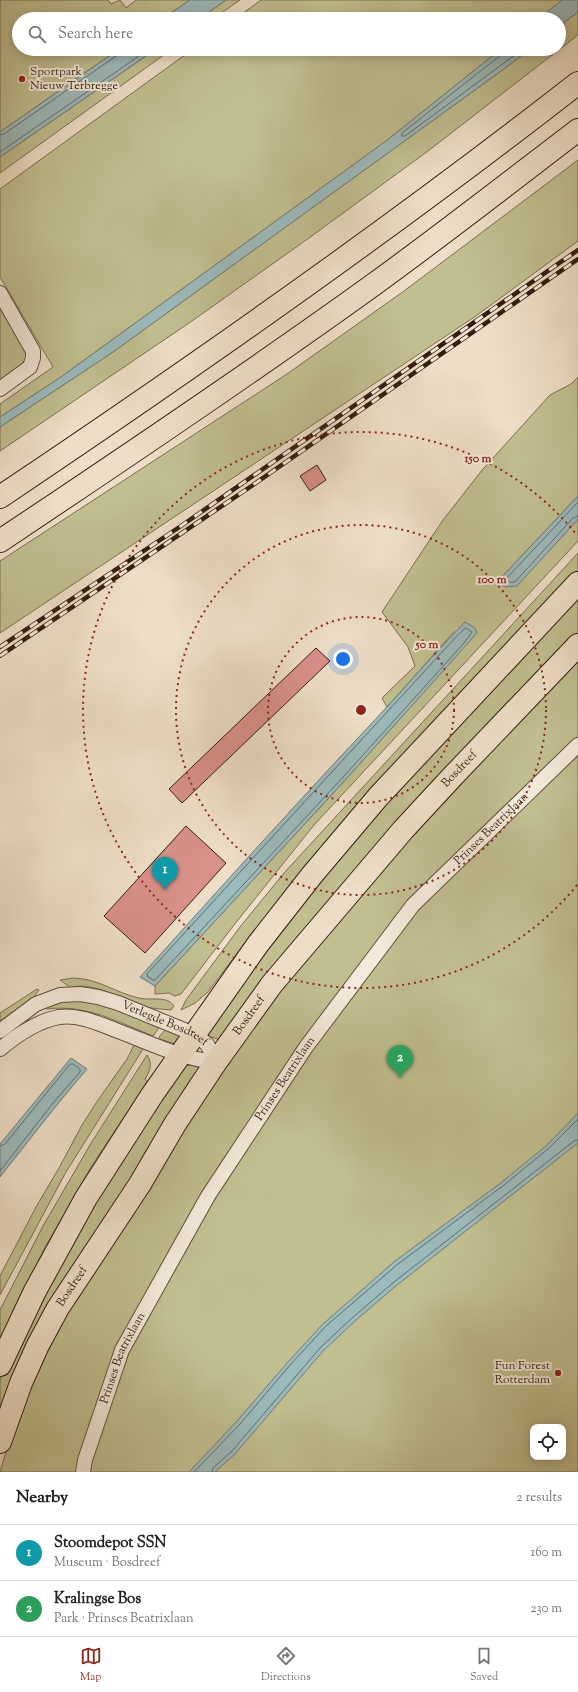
<!DOCTYPE html>
<html lang="en">
<head>
<meta charset="utf-8">
<style>
  :root { --surface:#fff; --page:#f6f6f6; --text:#222; --muted:#767676; --line:#e0e0e0; --accent:#8f2418 }
  body { margin:0; font-family:"Sorts Mill Goudy",serif; background:var(--page); color:var(--text) }
  .controls { position:absolute; right:12px; bottom:12px; display:grid; overflow:hidden; border-radius:8px; box-shadow:0 2px 10px #0003 }
  .controls button { width:36px; height:36px; display:grid; place-items:center; padding:0; border:0; border-bottom:1px solid var(--line); background:var(--surface); color:var(--text); font:20px sans-serif }
  .you { position:absolute; left:343px; top:659px; width:14px; height:14px; margin:-10px; border:3px solid #fff; border-radius:50%; background:#1a73e8; box-shadow:0 0 0 6px #1a73e833 }
  .badge { display:grid; place-items:center; width:26px; height:26px; border-radius:50%; background:var(--accent); color:#fff; font-size:13px; font-weight:700 }
  .pin { position:absolute; translate:-50% -33px; filter:drop-shadow(0 1px 2px #0008) }
  .pin::after { content:''; position:absolute; top:21px; width:14px; height:12px; background:inherit; clip-path:polygon(0 0,100% 0,50% 100%) }
  .list { margin:0; padding:0; list-style:none }
  h2 { display:flex; justify-content:space-between; align-items:center; height:52px; margin:0; padding:0 16px; font-size:17px }
  h2 small { font-size:13px; font-weight:400; color:var(--muted) }
  .list li { display:grid; grid-template-columns:26px 1fr auto; gap:12px; align-items:center; box-sizing:border-box; height:56px; padding:0 16px; border-top:1px solid var(--line) }
  .list b { display:block; font-size:15px; white-space:nowrap }
  .list p { margin:0; font-size:13px; white-space:nowrap; color:var(--muted) }
  .list em { font-size:13px; font-style:normal; color:var(--muted) }
  .icon { flex:none; width:22px; height:22px; fill:none; stroke:currentColor; stroke-width:2; stroke-linecap:round; stroke-linejoin:round }
  .map { position:relative; flex:none; width:578px; height:1472px; overflow:hidden }
  .search { position:absolute; background:var(--surface); box-shadow:0 2px 10px #0003; left:12px; right:12px; top:12px; height:44px; display:flex; align-items:center; gap:10px; box-sizing:border-box; padding:0 14px; border-radius:22px; color:var(--muted); font-size:15px }
  .sheet { height:164px; background:var(--surface) }
  nav { display:flex; justify-content:space-around; align-items:center; box-sizing:border-box; height:56px; border-top:1px solid var(--line); background:var(--surface); font-size:11px; color:var(--muted) }
  nav a { display:grid; justify-items:center; gap:2px }
  nav .on { color:var(--accent) }
  .map>svg:first-child { display:block }
</style>
</head>
<body>
<div class="map">
<svg width="578" height="1472" viewBox="0 0 578 1472">
  <rect width="100%" height="100%" fill="#eedec7"/>
  <filter id="stains"><feTurbulence type="fractalNoise" baseFrequency=".005" numOctaves="4"/><feColorMatrix values="0 0 0 0 .2 0 0 0 0 .09 0 0 0 0 .02 0 0 0 .5 -.17"/></filter>
  <radialGradient id="worn" r=".72"><stop offset=".6" stop-color="#630" stop-opacity="0"/><stop offset="1" stop-color="#630" stop-opacity=".3"/></radialGradient>
  <g fill="#c1bf90" stroke="#7a6e50" fill-rule="evenodd">
    <path d="M 0,0 L 108,0 L 111,4 L 120,0 L 126,8 L 136,0 L 190,0 L 162,19 L 19,19 L 19,49 L 119,49 L 0,132 Z"/>
    <path d="M 226,0 L 240,0 L 213,19 L 199,19 Z"/>
    <path d="M 261,0 L 562,0 L 539,19 L 235,19 Z"/>
    <path d="M 578,12 L 578,35 L 428,151 L 309,238 L 192,321 L 0,451 L 0,427 L 113,352 L 497,74 L 530,49 L 559,49 L 559,26 Z"/>
    <path d="M 156,49 L 172,49 L 0,173 L 0,157 Z"/>
    <path d="M 193,49 L 501,49 L 386,141 L 61,377 L 0,417 L 0,404 L 53,367 L 0,277 L 0,189 Z"/>
    <path d="M 578,160 L 578,241 L 476,316 L 0,633 L 0,561 L 287,374 L 404,291 Z"/>
    <path d="M 0,302 L 29,354 L 22,364 L 0,382 Z"/>
    <path d="M 578,377 L 578,496 L 500,579 L 523,579 L 578,519 L 578,541 L 314,825 L 234,925 L 181,994 L 175,996 L 169,993 L 155,994 L 155,986 L 348,777 L 476,633 L 455,632 L 453,633 L 387,707 L 382,698 L 415,666 L 408,647 L 382,612 L 443,520 L 483,469 L 550,395 L 571,384 Z"/>
    <path d="M 578,553 L 578,570 L 473,682 L 252,934 L 207,993 L 195,1003 L 181,1010 L 186,1000 L 240,927 L 284,873 Z"/>
    <path d="M 578,594 L 578,633 L 466,750 L 221,1039 L 217,1039 L 199,1032 L 327,866 Z"/>
    <path d="M 578,656 L 578,1472 L 0,1472 L 10,1438 L 56,1326 L 200,1100 L 274,998 L 347,907 ZM 533,1427 L 563,1427 L 563,1457 L 533,1457 Z"/>
    <path d="M 73,978 C 97,978 116,993 139,998 C 150,1001 167,995 174,1006 L 171,1010 C 162,1009 152,1009 143,1006 C 124,1000 90,980 71,988 L 60,980 Z"/>
    <path d="M 37,989 L 39,990 L 33,998 L 0,1021 L 0,1013 Z"/>
    <path d="M 93,1000 L 160,1026 L 153,1036 C 118,1022 86,1004 47,1009 L 45,1005 L 53,1002 Z"/>
    <path d="M 166,1029 L 184,1035 L 178,1045 L 160,1039 L 159,1037 Z"/>
    <path d="M 134,1045 L 143,1049 L 66,1172 L 0,1295 L 0,1276 L 36,1207 L 59,1168 L 82,1125 L 96,1103 L 127,1059 Z"/>
    <path d="M 147,1055 C 153,1064 150,1071 145,1079 L 147,1082 L 91,1167 L 43,1251 L 0,1342 L 0,1310 L 43,1226 L 90,1145 Z"/>
    <path d="M 185,1065 L 195,1066 L 202,1069 L 0,1421 L 0,1380 L 22,1327 L 94,1198 Z"/>
  </g>
  <g fill="#9cbbbd" stroke="#727c78">
    <path d="M 190,0 L 226,0 L 199,19 L 162,19 Z"/>
    <path d="M 562,0 L 578,0 L 578,12 L 559,26 L 559,19 L 539,19 Z"/>
    <path d="M 119,49 L 156,49 L 0,157 L 0,132 Z"/>
    <path d="M 501,49 L 530,49 L 497,74 L 113,352 L 0,427 L 0,417 L 61,377 L 386,141 Z"/>
    <path d="M 578,496 L 578,519 L 517,586 L 506,587 L 503,586 L 500,579 Z"/>
    <path d="M 465,622 L 475,628 L 477,633 L 348,777 L 155,986 L 140,977 C 221,887 302,797 385,709 C 412,680 437,650 465,622 Z"/>
    <path d="M 71,1058 L 87,1069 L 56,1106 L 0,1177 L 0,1144 Z"/>
    <path d="M 578,1113 L 578,1143 L 397,1285 L 355,1321 L 323,1351 L 235,1454 L 215,1472 L 189,1472 L 238,1420 L 287,1363 L 323,1324 L 395,1261 L 502,1182 L 547,1145 Z"/>
  </g>
  <g fill="none" stroke-linecap="round" stroke-linejoin="round">
    <g stroke="#686c67" stroke-width="1">
      <path d="M 503,49 L 502,54 L 402,133 L 402,136 L 405,136 L 523,49"/>
      <path d="M 0,135 L 4,134 L 119,54 L 121,49"/>
      <path d="M 0,152 L 149,49"/>
      <path d="M 578,502 L 506,579 L 506,582 L 515,582 L 573,518 L 578,516"/>
      <path d="M 466,628 L 472,632 L 464,643 L 345,775 L 155,980 L 153,980 L 148,977 L 147,974 C 250,861 353,749 456,637 Z"/>
      <path d="M 0,1146 L 5,1144 L 70,1064 L 73,1064 L 80,1069 L 80,1072 L 53,1103 L 0,1171"/>
      <path d="M 194,1472 L 241,1423 L 290,1365 L 326,1326 L 398,1264 L 504,1185 L 549,1148 L 578,1119"/>
      <path d="M 212,1472 L 213,1468 L 232,1451 L 320,1348 L 352,1318 L 394,1282 L 574,1141 L 578,1140"/>
    </g>
  </g>
  <g fill="#d89089" stroke="#341e11">
    <path d="M 317,465 L 326,480 L 310,491 L 300,476 Z"/>
    <path d="M 316,648 L 330,661 L 182,803 L 169,789 Z"/>
    <path d="M 186,826 L 226,863 L 145,953 L 104,916 Z"/>
  </g>
  <g fill="none" stroke-linecap="round" stroke-linejoin="round">
    <defs>
      <g id="street">
        <path d="M 0,293 L 33,351 L 33,358 L 30,367 L 0,389"/>
        <path id="s1" d="M 0,1031 L 36,1004 L 60,995 L 80,994 L 98,997 L 118,1003 L 194,1034 L 207,1044 L 216,1062 C 182,1059 150,1043 118,1031 C 100,1024 79,1014 59,1017 C 37,1021 17,1035 0,1049"/>
        <path id="s2" d="M 83,1472 L 85,1460 L 122,1350 L 208,1196 L 306,1047 L 413,905 L 578,745"/>
      </g>
      <g id="highway">
        <path d="M 0,497 C 197,365 391,229 578,83"/>
        <path d="M 0,541 C 126,457 251,373 373,285 C 442,235 510,182 578,130"/>
        <path d="M 0,1365 L 35,1291 L 86,1198 L 152,1095 L 258,944 L 312,875 L 378,797 L 578,583"/>
        <path id="s3" d="M 0,1442 L 21,1383 L 38,1345 L 58,1308 L 140,1184 L 175,1124 L 216,1062 L 272,984 L 403,830 L 452,777 L 578,645"/>
      </g>
    </defs>
    <use href="#street" stroke="#624e3e" stroke-width="16"/>
    <use href="#highway" stroke="#341e11" stroke-width="24"/>
    <use href="#street" stroke="#f4eadb" stroke-width="14"/>
    <use href="#highway" stroke="#eedec7" stroke-width="22"/>
    <defs>
      <g id="rail">
        <path d="M 0,647 L 181,526 L 578,250"/>
        <path d="M 0,656 L 253,485 L 578,259"/>
      </g>
    </defs>
    <use href="#rail" stroke="#341e11" stroke-width="4.5"/>
    <use href="#rail" stroke="#f4eadb" stroke-width="3" stroke-dasharray="9" stroke-linecap="butt"/>
  </g>
  <g fill="none" stroke="#8f2418" stroke-width="2" stroke-dasharray="2 4">
    <circle cx="361" cy="710" r="93"/>
    <circle cx="361" cy="710" r="185"/>
    <path d="M577 885A278 278 0 1 1 577 535"/>
  </g>
  <g fill="#8f2418" stroke="#f4eadb" stroke-width="1.5">
    <circle cx="22" cy="79" r="4"/>
    <circle cx="558" cy="1373" r="4"/>
  </g>
  <g text-anchor="middle" dominant-baseline="central" stroke-width="4" stroke-linejoin="round" paint-order="stroke">
    <g font-size="12" fill="#341e11" stroke="#f4eadb" text-anchor="start">
      <text x="30" y="72">Sportpark<tspan x="30" dy="14">Nieuw Terbregge</tspan></text>
      <text x="550" y="1366" text-anchor="end">Fun Forest<tspan x="550" dy="14">Rotterdam</tspan></text>
    </g>
    <g font-size="12" fill="#341e11" stroke="#f4eadb">
      <text stroke="none"><textPath href="#s3" startOffset="820">Bosdreef</textPath></text>
      <text stroke="none"><textPath href="#s2" startOffset="770">Prinses Beatrixlaan</textPath></text>
      <text stroke="none"><textPath href="#s3" startOffset="496">Bosdreef</textPath></text>
      <text stroke="none"><textPath href="#s1" startOffset="181">Verlegde Bosdreef</textPath></text>
      <text stroke="none"><textPath href="#s2" startOffset="445">Prinses Beatrixlaan</textPath></text>
      <text stroke="none"><textPath href="#s3" startOffset="172">Bosdreef</textPath></text>
      <text stroke="none"><textPath href="#s2" startOffset="121">Prinses Beatrixlaan</textPath></text>
    </g>
  </g>
  <circle cx="361" cy="710" r="6" fill="#8f2418" stroke="#f4eadb" stroke-width="2"/>
  <g font-size="12" text-anchor="middle" font-weight="bold" fill="#8f2418" stroke="#f4eadb" stroke-width="4" stroke-linejoin="round" paint-order="stroke">
    <text x="478" y="462">150 m</text>
    <text x="492" y="583">100 m</text>
    <text x="427" y="648">50 m</text>
  </g>
  <rect width="100%" height="100%" filter="url(#stains)"/>
  <rect width="100%" height="100%" fill="url(#worn)"/>
</svg>
<div class="controls">
<button><svg class="icon" aria-label="locate" viewBox="0 0 24 24"><circle cx="12" cy="12" r="6"/><path d="M12 2v4M12 18v4M2 12h4M18 12h4"/></svg></button>
</div>
<div class="you"></div>
<div class="pin badge" style="left:165px;top:890px;background:#0f9aa8">1</div>
<div class="pin badge" style="left:400px;top:1078px;background:#2e9e5b">2</div>
<div class="search"><svg class="icon" aria-label="search" viewBox="0 0 24 24"><circle cx="10" cy="10" r="6"/><path d="M15 15l6 6"/></svg>Search here</div>
</div>
<section class="sheet">
<h2>Nearby<small>2 results</small></h2>
<ul class="list">
<li><span class="badge" style="background:#0f9aa8">1</span><div><b>Stoomdepot SSN</b><p>Museum · Bosdreef</p></div><em>160 m</em></li>
<li><span class="badge" style="background:#2e9e5b">2</span><div><b>Kralingse Bos</b><p>Park · Prinses Beatrixlaan</p></div><em>230 m</em></li>
</ul>
</section>
<nav>
<a class="on"><svg class="icon" aria-label="map" viewBox="0 0 24 24"><path d="M3 6l6-2 6 2 6-2v14l-6 2-6-2-6 2zM9 4v14M15 6v14"/></svg>Map</a>
<a><svg class="icon" aria-label="directions" viewBox="0 0 24 24"><path d="M12 3l9 9-9 9-9-9zM9 14v-3h6M13 9l2 2-2 2"/></svg>Directions</a>
<a><svg class="icon" aria-label="saved" viewBox="0 0 24 24"><path d="M7 4h10v16l-5-4-5 4z"/></svg>Saved</a>
</nav>
</body>
</html>
